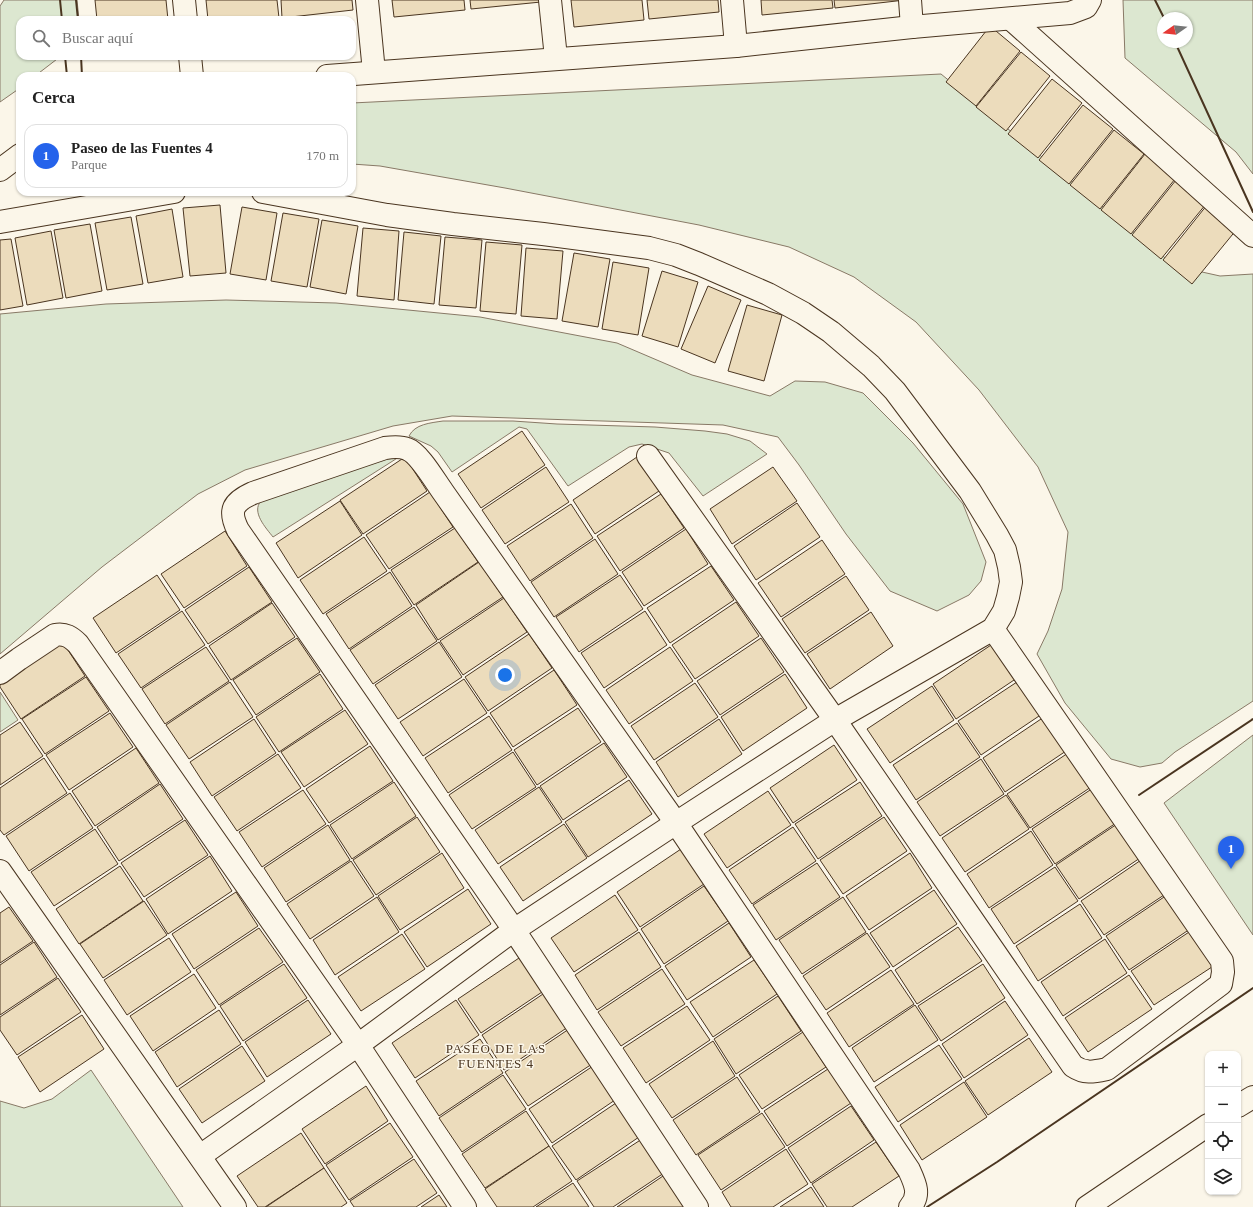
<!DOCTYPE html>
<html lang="es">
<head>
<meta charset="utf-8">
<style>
  :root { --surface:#fff; --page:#f2f2f2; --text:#222; --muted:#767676; --line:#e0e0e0; --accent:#2563eb }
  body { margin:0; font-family:"Times New Roman",serif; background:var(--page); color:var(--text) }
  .controls { position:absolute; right:12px; bottom:12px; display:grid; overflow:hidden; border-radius:8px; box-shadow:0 1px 3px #0004 }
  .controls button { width:36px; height:36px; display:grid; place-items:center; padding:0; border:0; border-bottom:1px solid var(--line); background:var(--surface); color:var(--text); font:20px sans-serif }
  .compass { position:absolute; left:1157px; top:12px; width:36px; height:36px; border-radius:50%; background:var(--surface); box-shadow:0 1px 3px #0004; rotate:256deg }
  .you { position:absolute; left:505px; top:675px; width:14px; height:14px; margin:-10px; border:3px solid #fff; border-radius:50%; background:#1a73e8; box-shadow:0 0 0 6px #1a73e833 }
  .badge { display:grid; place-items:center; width:26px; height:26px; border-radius:50%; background:var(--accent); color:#fff; font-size:13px; font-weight:700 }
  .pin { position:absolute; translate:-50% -33px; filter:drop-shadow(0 1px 2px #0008) }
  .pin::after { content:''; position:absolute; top:21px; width:14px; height:12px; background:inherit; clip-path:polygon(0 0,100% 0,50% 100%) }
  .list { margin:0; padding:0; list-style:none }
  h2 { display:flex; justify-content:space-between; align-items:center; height:52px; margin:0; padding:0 16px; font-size:17px }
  h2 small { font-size:13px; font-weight:400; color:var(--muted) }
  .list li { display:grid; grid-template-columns:26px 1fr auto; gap:12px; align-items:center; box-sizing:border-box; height:64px; margin:0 8px 8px; padding:0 8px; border:1px solid var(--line); border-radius:12px }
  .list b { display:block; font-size:15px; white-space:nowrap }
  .list p { margin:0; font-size:13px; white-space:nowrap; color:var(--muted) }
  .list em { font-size:13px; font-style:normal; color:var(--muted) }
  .icon { flex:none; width:22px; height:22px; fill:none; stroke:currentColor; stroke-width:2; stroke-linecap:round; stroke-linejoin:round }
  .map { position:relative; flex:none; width:1253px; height:1207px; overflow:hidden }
  .search { position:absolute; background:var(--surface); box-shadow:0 1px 3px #0004; left:16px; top:16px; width:340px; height:44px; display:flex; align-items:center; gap:10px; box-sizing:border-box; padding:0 14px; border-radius:12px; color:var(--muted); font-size:15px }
  .panel { position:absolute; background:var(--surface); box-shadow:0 1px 3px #0004; left:16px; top:72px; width:340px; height:124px; border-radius:12px }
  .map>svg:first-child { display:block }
</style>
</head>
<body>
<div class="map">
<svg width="1253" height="1207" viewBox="0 0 1253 1207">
  <rect width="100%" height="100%" fill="#fbf6e9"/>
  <g fill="#dce7d0" stroke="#887966" fill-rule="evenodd">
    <path d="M 4,0 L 77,0 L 79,20 L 20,20 L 20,56 L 61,56 L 35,76 L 20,76 L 20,88 L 0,102 L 0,6 Z"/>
    <path d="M 1123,0 L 1253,0 L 1253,174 L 1236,152 L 1125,58 ZM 1163,18 L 1187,18 L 1187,42 L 1163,42 Z"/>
    <path d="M 941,74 L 1175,266 L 1220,276 L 1253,274 L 1253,701 L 1175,752 L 1162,763 L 1140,767 L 1111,759 L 1065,703 L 1037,654 L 1048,631 L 1062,589 L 1068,532 L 1038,467 L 979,390 L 916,322 L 854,277 L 789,247 L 699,225 L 505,188 L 380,166 L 352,164 L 352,103 Z"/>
    <path d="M 226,300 L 336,303 L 480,317 L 617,343 L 692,375 L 770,396 L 795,381 L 825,382 L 863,393 L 913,443 L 963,504 L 986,562 L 981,581 L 969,595 L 937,611 L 890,591 L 846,534 L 799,465 L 778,437 L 723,425 L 452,416 L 393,426 L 245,470 L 198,494 L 102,567 L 0,654 L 0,314 L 106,304 Z"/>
    <path d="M 443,421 L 513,421 L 557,424 L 655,427 L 705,431 L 727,434 L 750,441 L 767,454 L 703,496 L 669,453 L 642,444 L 629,447 L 568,486 L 527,429 L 519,427 L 452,472 L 438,452 L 431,446 L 409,436 C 415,424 430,423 443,421 Z"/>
    <path d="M 399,457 L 273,537 C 266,528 251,512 261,501 L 379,458 Z"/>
    <path d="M 0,692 L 18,720 L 0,732 Z"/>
    <path d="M 1253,735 L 1253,935 L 1164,803 Z"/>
    <path d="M 91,1070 L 183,1207 L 0,1207 L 0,1101 L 24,1108 L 52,1099 Z"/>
  </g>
  <g fill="#ecdcbc" stroke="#4a3520">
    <path d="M 95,0 L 166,0 L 168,20 L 97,20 Z"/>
    <path d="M 206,0 L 277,0 L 279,18 L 259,20 L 208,20 Z"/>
    <path d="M 281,0 L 352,0 L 353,10 L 282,18 Z"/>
    <path d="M 392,0 L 464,0 L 465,10 L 394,17 Z"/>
    <path d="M 470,0 L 541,0 L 541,2 L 471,9 Z"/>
    <path d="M 571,0 L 642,0 L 644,20 L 574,27 Z"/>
    <path d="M 647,0 L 718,0 L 719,12 L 649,19 Z"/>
    <path d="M 761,0 L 832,0 L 833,8 L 762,15 Z"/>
    <path d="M 834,0 L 905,0 L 835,8 Z"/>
    <path d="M 990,26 L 1020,51 L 976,106 L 946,82 Z"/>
    <path d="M 1021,52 L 1050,76 L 1006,131 L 976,107 Z"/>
    <path d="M 1052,79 L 1082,103 L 1038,158 L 1008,134 Z"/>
    <path d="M 1083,105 L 1113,129 L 1069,184 L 1039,160 Z"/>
    <path d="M 1114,130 L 1144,154 L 1100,209 L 1070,185 Z"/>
    <path d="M 1145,154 L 1175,179 L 1131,234 L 1101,210 Z"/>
    <path d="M 1176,180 L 1206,204 L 1161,259 L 1132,235 Z"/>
    <path d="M 220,205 L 226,273 L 190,276 L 183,208 Z"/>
    <path d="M 1207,205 L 1237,229 L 1192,284 L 1163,260 Z"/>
    <path d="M 242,207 L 277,213 L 266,280 L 230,274 Z"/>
    <path d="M 172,209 L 183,277 L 148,283 L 136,216 Z"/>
    <path d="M 283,213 L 319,219 L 307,287 L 271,281 Z"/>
    <path d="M 131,217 L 143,284 L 107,290 L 95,223 Z"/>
    <path d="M 322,220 L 358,226 L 346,294 L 310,287 Z"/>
    <path d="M 90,224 L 102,291 L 66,298 L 54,230 Z"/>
    <path d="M 363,228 L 399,231 L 394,300 L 357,296 Z"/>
    <path d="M 51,231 L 63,298 L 27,305 L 15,238 Z"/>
    <path d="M 404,232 L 441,236 L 434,304 L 398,300 Z"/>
    <path d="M 445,237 L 482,240 L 476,308 L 439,305 Z"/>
    <path d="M 11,239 L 23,306 L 0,310 L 0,240 Z"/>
    <path d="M 486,242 L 522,245 L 516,314 L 480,311 Z"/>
    <path d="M 526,248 L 563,251 L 557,319 L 521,316 Z"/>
    <path d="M 574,253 L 610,259 L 598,327 L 562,321 Z"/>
    <path d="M 613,262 L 649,268 L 638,335 L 602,329 Z"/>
    <path d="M 662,271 L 698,282 L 678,347 L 642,336 Z"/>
    <path d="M 708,286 L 741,300 L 715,363 L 681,349 Z"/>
    <path d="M 747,305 L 782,315 L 764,381 L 728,371 Z"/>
    <path d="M 522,431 L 545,465 L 481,508 L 458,474 Z"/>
    <path d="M 405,457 L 427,491 L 363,534 L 340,500 Z"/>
    <path d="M 637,457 L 659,491 L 595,534 L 573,500 Z"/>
    <path d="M 546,467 L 569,502 L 505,544 L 482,510 Z"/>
    <path d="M 773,467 L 797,501 L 732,544 L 710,509 Z"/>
    <path d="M 430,492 L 453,527 L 389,569 L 366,535 Z"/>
    <path d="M 661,494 L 684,528 L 620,571 L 597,536 Z"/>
    <path d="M 340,501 L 362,535 L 298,578 L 276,543 Z"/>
    <path d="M 797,503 L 820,537 L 756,580 L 734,546 Z"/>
    <path d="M 571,504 L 593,538 L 530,581 L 507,546 Z"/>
    <path d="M 455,528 L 478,562 L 414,605 L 391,570 Z"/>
    <path d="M 686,529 L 708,564 L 644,606 L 622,572 Z"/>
    <path d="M 225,531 L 247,566 L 184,608 L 161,574 Z"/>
    <path d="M 364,537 L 387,571 L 323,614 L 300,580 Z"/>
    <path d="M 595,539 L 618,574 L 554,617 L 531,582 Z"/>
    <path d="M 822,540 L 845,574 L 781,617 L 758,583 Z"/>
    <path d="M 479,562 L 503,597 L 438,640 L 416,605 Z"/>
    <path d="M 711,566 L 734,600 L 670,643 L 647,608 Z"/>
    <path d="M 249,567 L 272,602 L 208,644 L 185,610 Z"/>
    <path d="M 390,572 L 412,606 L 349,649 L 326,614 Z"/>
    <path d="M 157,575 L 180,610 L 116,653 L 93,618 Z"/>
    <path d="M 620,575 L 643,609 L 579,652 L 556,617 Z"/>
    <path d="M 846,576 L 869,610 L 805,653 L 782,619 Z"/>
    <path d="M 504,598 L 527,632 L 463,675 L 440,641 Z"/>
    <path d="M 736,602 L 759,636 L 695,679 L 672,645 Z"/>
    <path d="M 272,603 L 295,637 L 231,680 L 209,646 Z"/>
    <path d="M 414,607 L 437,641 L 373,684 L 350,650 Z"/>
    <path d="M 182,611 L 205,645 L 141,688 L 118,654 Z"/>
    <path d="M 645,611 L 667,645 L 604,688 L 581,653 Z"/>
    <path d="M 871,612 L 893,646 L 830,689 L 807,654 Z"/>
    <path d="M 529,634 L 552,668 L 488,711 L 465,677 Z"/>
    <path d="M 297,638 L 320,672 L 256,715 L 233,680 Z"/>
    <path d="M 761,638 L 784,672 L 720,715 L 697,681 Z"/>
    <path d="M 62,641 L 85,676 L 21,719 L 0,687 L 0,683 Z"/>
    <path d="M 997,641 L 1020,676 L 956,719 L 933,684 Z"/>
    <path d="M 439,642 L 462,677 L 398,719 L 375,685 Z"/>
    <path d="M 206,647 L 229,681 L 165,724 L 142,689 Z"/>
    <path d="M 670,647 L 693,681 L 629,724 L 606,690 Z"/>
    <path d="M 554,670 L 577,705 L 513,747 L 490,713 Z"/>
    <path d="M 320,674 L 343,709 L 279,752 L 256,717 Z"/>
    <path d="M 785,674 L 807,708 L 743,751 L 721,717 Z"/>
    <path d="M 86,677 L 109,711 L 45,754 L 22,719 Z"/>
    <path d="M 1023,678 L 1045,712 L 981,755 L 958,721 Z"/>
    <path d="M 464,679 L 487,713 L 423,756 L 400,722 Z"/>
    <path d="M 230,682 L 253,717 L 189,759 L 166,725 Z"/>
    <path d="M 695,683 L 718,717 L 654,760 L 631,726 Z"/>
    <path d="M 932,686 L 954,720 L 890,763 L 867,729 Z"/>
    <path d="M 578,708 L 601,742 L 537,785 L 514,750 Z"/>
    <path d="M 345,710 L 368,744 L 304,787 L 281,752 Z"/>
    <path d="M 110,713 L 133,747 L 69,790 L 46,755 Z"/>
    <path d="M 1047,715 L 1069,749 L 1005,792 L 983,758 Z"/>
    <path d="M 489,716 L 512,750 L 448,793 L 425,758 Z"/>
    <path d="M 254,719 L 276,753 L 212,796 L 190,762 Z"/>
    <path d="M 719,719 L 742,754 L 678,797 L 656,762 Z"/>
    <path d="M 20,722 L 43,756 L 0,785 L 0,735 Z"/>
    <path d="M 957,723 L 980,757 L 916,800 L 893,765 Z"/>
    <path d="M 604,743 L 627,777 L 563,820 L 540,786 Z"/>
    <path d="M 834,745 L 857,780 L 793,823 L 770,788 Z"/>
    <path d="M 370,746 L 393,781 L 329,823 L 306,789 Z"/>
    <path d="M 136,748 L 159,783 L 95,826 L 72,791 Z"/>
    <path d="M 1071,751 L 1094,785 L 1030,828 L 1007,794 Z"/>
    <path d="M 513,752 L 536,787 L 472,829 L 449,795 Z"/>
    <path d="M 278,754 L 301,788 L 237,831 L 214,797 Z"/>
    <path d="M 44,758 L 67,793 L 4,835 L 0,830 L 0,788 Z"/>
    <path d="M 981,759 L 1004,794 L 940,836 L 917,802 Z"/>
    <path d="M 629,780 L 652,814 L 588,857 L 565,822 Z"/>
    <path d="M 394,782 L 416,816 L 352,859 L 330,825 Z"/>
    <path d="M 860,782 L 882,816 L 818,859 L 795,824 Z"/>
    <path d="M 160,784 L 183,819 L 119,861 L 97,827 Z"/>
    <path d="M 1096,786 L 1119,821 L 1055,864 L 1032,829 Z"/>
    <path d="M 539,787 L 562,822 L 498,864 L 475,830 Z"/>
    <path d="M 303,790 L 326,824 L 262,867 L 239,832 Z"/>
    <path d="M 768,791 L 791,825 L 727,868 L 704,834 Z"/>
    <path d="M 70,793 L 93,828 L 29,871 L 6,836 Z"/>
    <path d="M 1006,795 L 1029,829 L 965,872 L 942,838 Z"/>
    <path d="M 417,817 L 440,852 L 376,895 L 353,860 Z"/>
    <path d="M 884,817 L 907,851 L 843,894 L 820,860 Z"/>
    <path d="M 185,820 L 208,855 L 144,897 L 121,863 Z"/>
    <path d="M 1120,822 L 1143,856 L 1079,899 L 1056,865 Z"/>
    <path d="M 564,824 L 587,858 L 523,901 L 500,867 Z"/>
    <path d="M 328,825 L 350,860 L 286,902 L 264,868 Z"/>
    <path d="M 793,827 L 816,861 L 752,904 L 729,870 Z"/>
    <path d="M 95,829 L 118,864 L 54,906 L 31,872 Z"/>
    <path d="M 1031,831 L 1053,865 L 989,908 L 967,874 Z"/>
    <path d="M 681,849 L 704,884 L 640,927 L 617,892 Z"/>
    <path d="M 442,853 L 464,888 L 400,930 L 378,896 Z"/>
    <path d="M 910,853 L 932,888 L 869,930 L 846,896 Z"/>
    <path d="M 210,856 L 232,891 L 168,934 L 146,899 Z"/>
    <path d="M 1144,858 L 1167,893 L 1104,935 L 1081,901 Z"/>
    <path d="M 351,861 L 374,896 L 310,939 L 287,904 Z"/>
    <path d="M 817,863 L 840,897 L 776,940 L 753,905 Z"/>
    <path d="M 120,866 L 143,901 L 79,944 L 56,909 Z"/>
    <path d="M 1055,867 L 1078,901 L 1014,944 L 991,909 Z"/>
    <path d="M 704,886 L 728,921 L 664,964 L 641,929 Z"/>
    <path d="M 468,889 L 491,924 L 427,967 L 404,932 Z"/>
    <path d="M 934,890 L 957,924 L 893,967 L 870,933 Z"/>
    <path d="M 236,892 L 258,926 L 194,969 L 172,934 Z"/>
    <path d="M 1170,893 L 1193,927 L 1129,970 L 1106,936 Z"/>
    <path d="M 615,895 L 638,930 L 574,972 L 551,938 Z"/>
    <path d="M 377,897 L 399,932 L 335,975 L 313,940 Z"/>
    <path d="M 843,897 L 866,932 L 802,974 L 779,940 Z"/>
    <path d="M 144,901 L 167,935 L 103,978 L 80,944 Z"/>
    <path d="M 1080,904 L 1102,938 L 1038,981 L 1016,946 Z"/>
    <path d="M 9,907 L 33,941 L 0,963 L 0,913 Z"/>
    <path d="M 729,923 L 751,957 L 687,1000 L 665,966 Z"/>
    <path d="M 958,927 L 982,961 L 917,1004 L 895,970 Z"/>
    <path d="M 259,928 L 283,962 L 219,1005 L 196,970 Z"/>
    <path d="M 1195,928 L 1218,963 L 1154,1005 L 1131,971 Z"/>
    <path d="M 639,932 L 661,967 L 597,1010 L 575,975 Z"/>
    <path d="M 867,933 L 890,967 L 826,1010 L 803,976 Z"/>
    <path d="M 402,934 L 425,969 L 361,1011 L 338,977 Z"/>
    <path d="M 169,938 L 191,972 L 127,1015 L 104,980 Z"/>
    <path d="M 1105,939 L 1127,973 L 1063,1016 L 1041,982 Z"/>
    <path d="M 34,942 L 57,977 L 0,1015 L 0,965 Z"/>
    <path d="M 522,956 L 545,990 L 481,1033 L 458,999 Z"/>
    <path d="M 754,960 L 777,994 L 713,1037 L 690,1002 Z"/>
    <path d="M 284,964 L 307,998 L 243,1041 L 220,1006 Z"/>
    <path d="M 983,964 L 1005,998 L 941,1041 L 918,1006 Z"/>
    <path d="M 662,969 L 685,1004 L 621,1046 L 598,1012 Z"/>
    <path d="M 891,970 L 914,1004 L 849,1047 L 827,1013 Z"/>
    <path d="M 194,974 L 216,1008 L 153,1051 L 130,1016 Z"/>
    <path d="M 1129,975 L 1152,1009 L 1088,1052 L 1065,1018 Z"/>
    <path d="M 58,978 L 81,1012 L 17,1055 L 0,1030 L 0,1017 Z"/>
    <path d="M 546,992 L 568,1027 L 504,1070 L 482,1035 Z"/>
    <path d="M 778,996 L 801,1031 L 736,1074 L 714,1039 Z"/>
    <path d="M 308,1000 L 331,1034 L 267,1077 L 245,1042 Z"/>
    <path d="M 456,1000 L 479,1035 L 415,1078 L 392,1043 Z"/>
    <path d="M 1005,1001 L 1028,1035 L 964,1078 L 942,1044 Z"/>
    <path d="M 915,1005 L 938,1040 L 874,1082 L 852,1048 Z"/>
    <path d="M 687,1006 L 710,1040 L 646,1083 L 623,1048 Z"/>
    <path d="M 219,1010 L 241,1044 L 177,1087 L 155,1052 Z"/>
    <path d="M 82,1015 L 104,1049 L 40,1092 L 18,1057 Z"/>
    <path d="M 569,1029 L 592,1064 L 528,1106 L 505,1072 Z"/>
    <path d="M 803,1032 L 826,1067 L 762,1109 L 739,1075 Z"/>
    <path d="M 1029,1038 L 1052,1072 L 988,1115 L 965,1081 Z"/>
    <path d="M 480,1039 L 503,1073 L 439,1116 L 416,1081 Z"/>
    <path d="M 713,1041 L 735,1076 L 672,1118 L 649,1084 Z"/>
    <path d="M 939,1045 L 962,1079 L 898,1122 L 875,1087 Z"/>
    <path d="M 242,1046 L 265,1081 L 202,1123 L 179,1089 Z"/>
    <path d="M 593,1066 L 615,1100 L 552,1143 L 529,1109 Z"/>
    <path d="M 828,1069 L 851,1103 L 787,1146 L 764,1111 Z"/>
    <path d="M 503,1075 L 526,1109 L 462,1152 L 439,1118 Z"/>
    <path d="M 737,1077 L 760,1112 L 696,1155 L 673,1120 Z"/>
    <path d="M 964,1082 L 987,1117 L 922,1160 L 900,1125 Z"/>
    <path d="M 366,1086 L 388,1121 L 325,1164 L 302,1129 Z"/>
    <path d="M 616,1103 L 639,1137 L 576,1180 L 552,1146 Z"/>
    <path d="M 851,1106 L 874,1140 L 811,1183 L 788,1148 Z"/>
    <path d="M 526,1111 L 549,1146 L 485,1188 L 462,1154 Z"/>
    <path d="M 762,1113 L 785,1147 L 721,1190 L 698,1155 Z"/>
    <path d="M 390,1123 L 413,1157 L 349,1200 L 326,1165 Z"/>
    <path d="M 301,1133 L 324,1168 L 265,1207 L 258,1207 L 237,1176 Z"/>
    <path d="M 642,1139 L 664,1173 L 613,1207 L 594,1207 L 577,1181 Z"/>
    <path d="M 876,1142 L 899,1176 L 852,1207 L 827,1207 L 812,1184 Z"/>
    <path d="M 549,1146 L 572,1181 L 533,1207 L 497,1207 L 485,1189 Z"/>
    <path d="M 786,1149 L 808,1184 L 773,1207 L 731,1207 L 722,1192 Z"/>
    <path d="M 414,1159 L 437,1193 L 416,1207 L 354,1207 L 350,1201 Z"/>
    <path d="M 324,1168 L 347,1203 L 341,1207 L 266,1207 Z"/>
    <path d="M 666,1174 L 687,1207 L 617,1207 Z"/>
    <path d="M 573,1183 L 589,1207 L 536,1207 Z"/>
    <path d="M 811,1187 L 824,1207 L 780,1207 Z"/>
    <path d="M 439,1195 L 447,1207 L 421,1207 Z"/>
  </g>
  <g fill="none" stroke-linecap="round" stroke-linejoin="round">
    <defs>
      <g id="minor">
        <path d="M 184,0 L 186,20"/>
        <path d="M 367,0 L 374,72"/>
        <path d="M 550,0 L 556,58"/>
        <path d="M 732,0 L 736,46"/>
        <path d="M 910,0 L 912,27"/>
        <path d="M 1011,19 L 1253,236"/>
        <path d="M 190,56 L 192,76"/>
        <path d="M 327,76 L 736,46 L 912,27 L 1070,13 L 1086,7 L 1090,0"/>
        <path d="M 0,170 L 20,155"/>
        <path d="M 0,222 L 174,192"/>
        <path d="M 648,456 L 835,720 L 1073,1066 C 1085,1074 1093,1072 1107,1069 L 1221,984 L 1223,972 L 1222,961 L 993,629"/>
        <path d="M 0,673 L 19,659 L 55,635 C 65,633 71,637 78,644 L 358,1045 L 465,1207"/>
        <path d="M 0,871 L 235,1207"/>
        <path d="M 1238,1106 L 1253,1097"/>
        <path d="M 200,1156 L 358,1045 L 514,930 L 676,823 L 835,720 L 993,629 L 1004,611 L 1008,597 L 1011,582 L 1009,567 L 1005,550 L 997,535 L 970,491 L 895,391 L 871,366 L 831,332 L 803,313 L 768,294 L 699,264 L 676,255 L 649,248 L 543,234 L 453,224 L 387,215 L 263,192"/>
        <path d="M 697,1207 L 514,930 L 238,530 C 228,510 233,502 253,493 L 385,448 C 392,447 400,446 407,449 C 419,453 435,481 443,492 L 676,823 L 909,1170 C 915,1183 921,1195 910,1207"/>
        <path d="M 1087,1207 L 1208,1125"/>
      </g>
    </defs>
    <use href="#minor" stroke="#4a3520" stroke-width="24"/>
    <use href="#minor" stroke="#fbf6e9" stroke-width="22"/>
    <g stroke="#4a3520" stroke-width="2">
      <path d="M 60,0 L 62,20"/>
      <path d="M 76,0 L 78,20"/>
      <path d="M 1155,0 L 1164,18"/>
      <path d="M 1175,42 L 1253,212"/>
      <path d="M 65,56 L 67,76"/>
      <path d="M 81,56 L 82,76"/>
      <path d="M 1139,795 L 1253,719"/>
      <path d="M 927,1207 L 997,1162 L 1253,988"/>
    </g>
  </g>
  <g text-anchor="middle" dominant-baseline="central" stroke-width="3" stroke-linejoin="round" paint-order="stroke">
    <g font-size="13" letter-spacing="1" fill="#4a3520" stroke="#fbf6e9">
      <text x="496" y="1048">PASEO DE LAS<tspan x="496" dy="15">FUENTES 4</tspan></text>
    </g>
  </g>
</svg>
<div class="controls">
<button>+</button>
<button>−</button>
<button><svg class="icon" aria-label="locate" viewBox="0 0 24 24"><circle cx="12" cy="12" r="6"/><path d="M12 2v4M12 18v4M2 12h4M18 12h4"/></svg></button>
<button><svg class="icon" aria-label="layers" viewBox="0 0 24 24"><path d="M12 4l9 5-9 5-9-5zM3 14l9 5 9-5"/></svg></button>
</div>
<svg class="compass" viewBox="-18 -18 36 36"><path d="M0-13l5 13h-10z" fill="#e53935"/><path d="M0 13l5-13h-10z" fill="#767676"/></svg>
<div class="you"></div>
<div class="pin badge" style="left:1231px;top:869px">1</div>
<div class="search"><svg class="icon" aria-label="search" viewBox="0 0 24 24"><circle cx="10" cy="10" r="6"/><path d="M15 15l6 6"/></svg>Buscar aquí</div>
<section class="panel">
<h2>Cerca<small></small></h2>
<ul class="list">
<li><span class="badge">1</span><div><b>Paseo de las Fuentes 4</b><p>Parque</p></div><em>170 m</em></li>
</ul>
</section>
</div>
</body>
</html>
